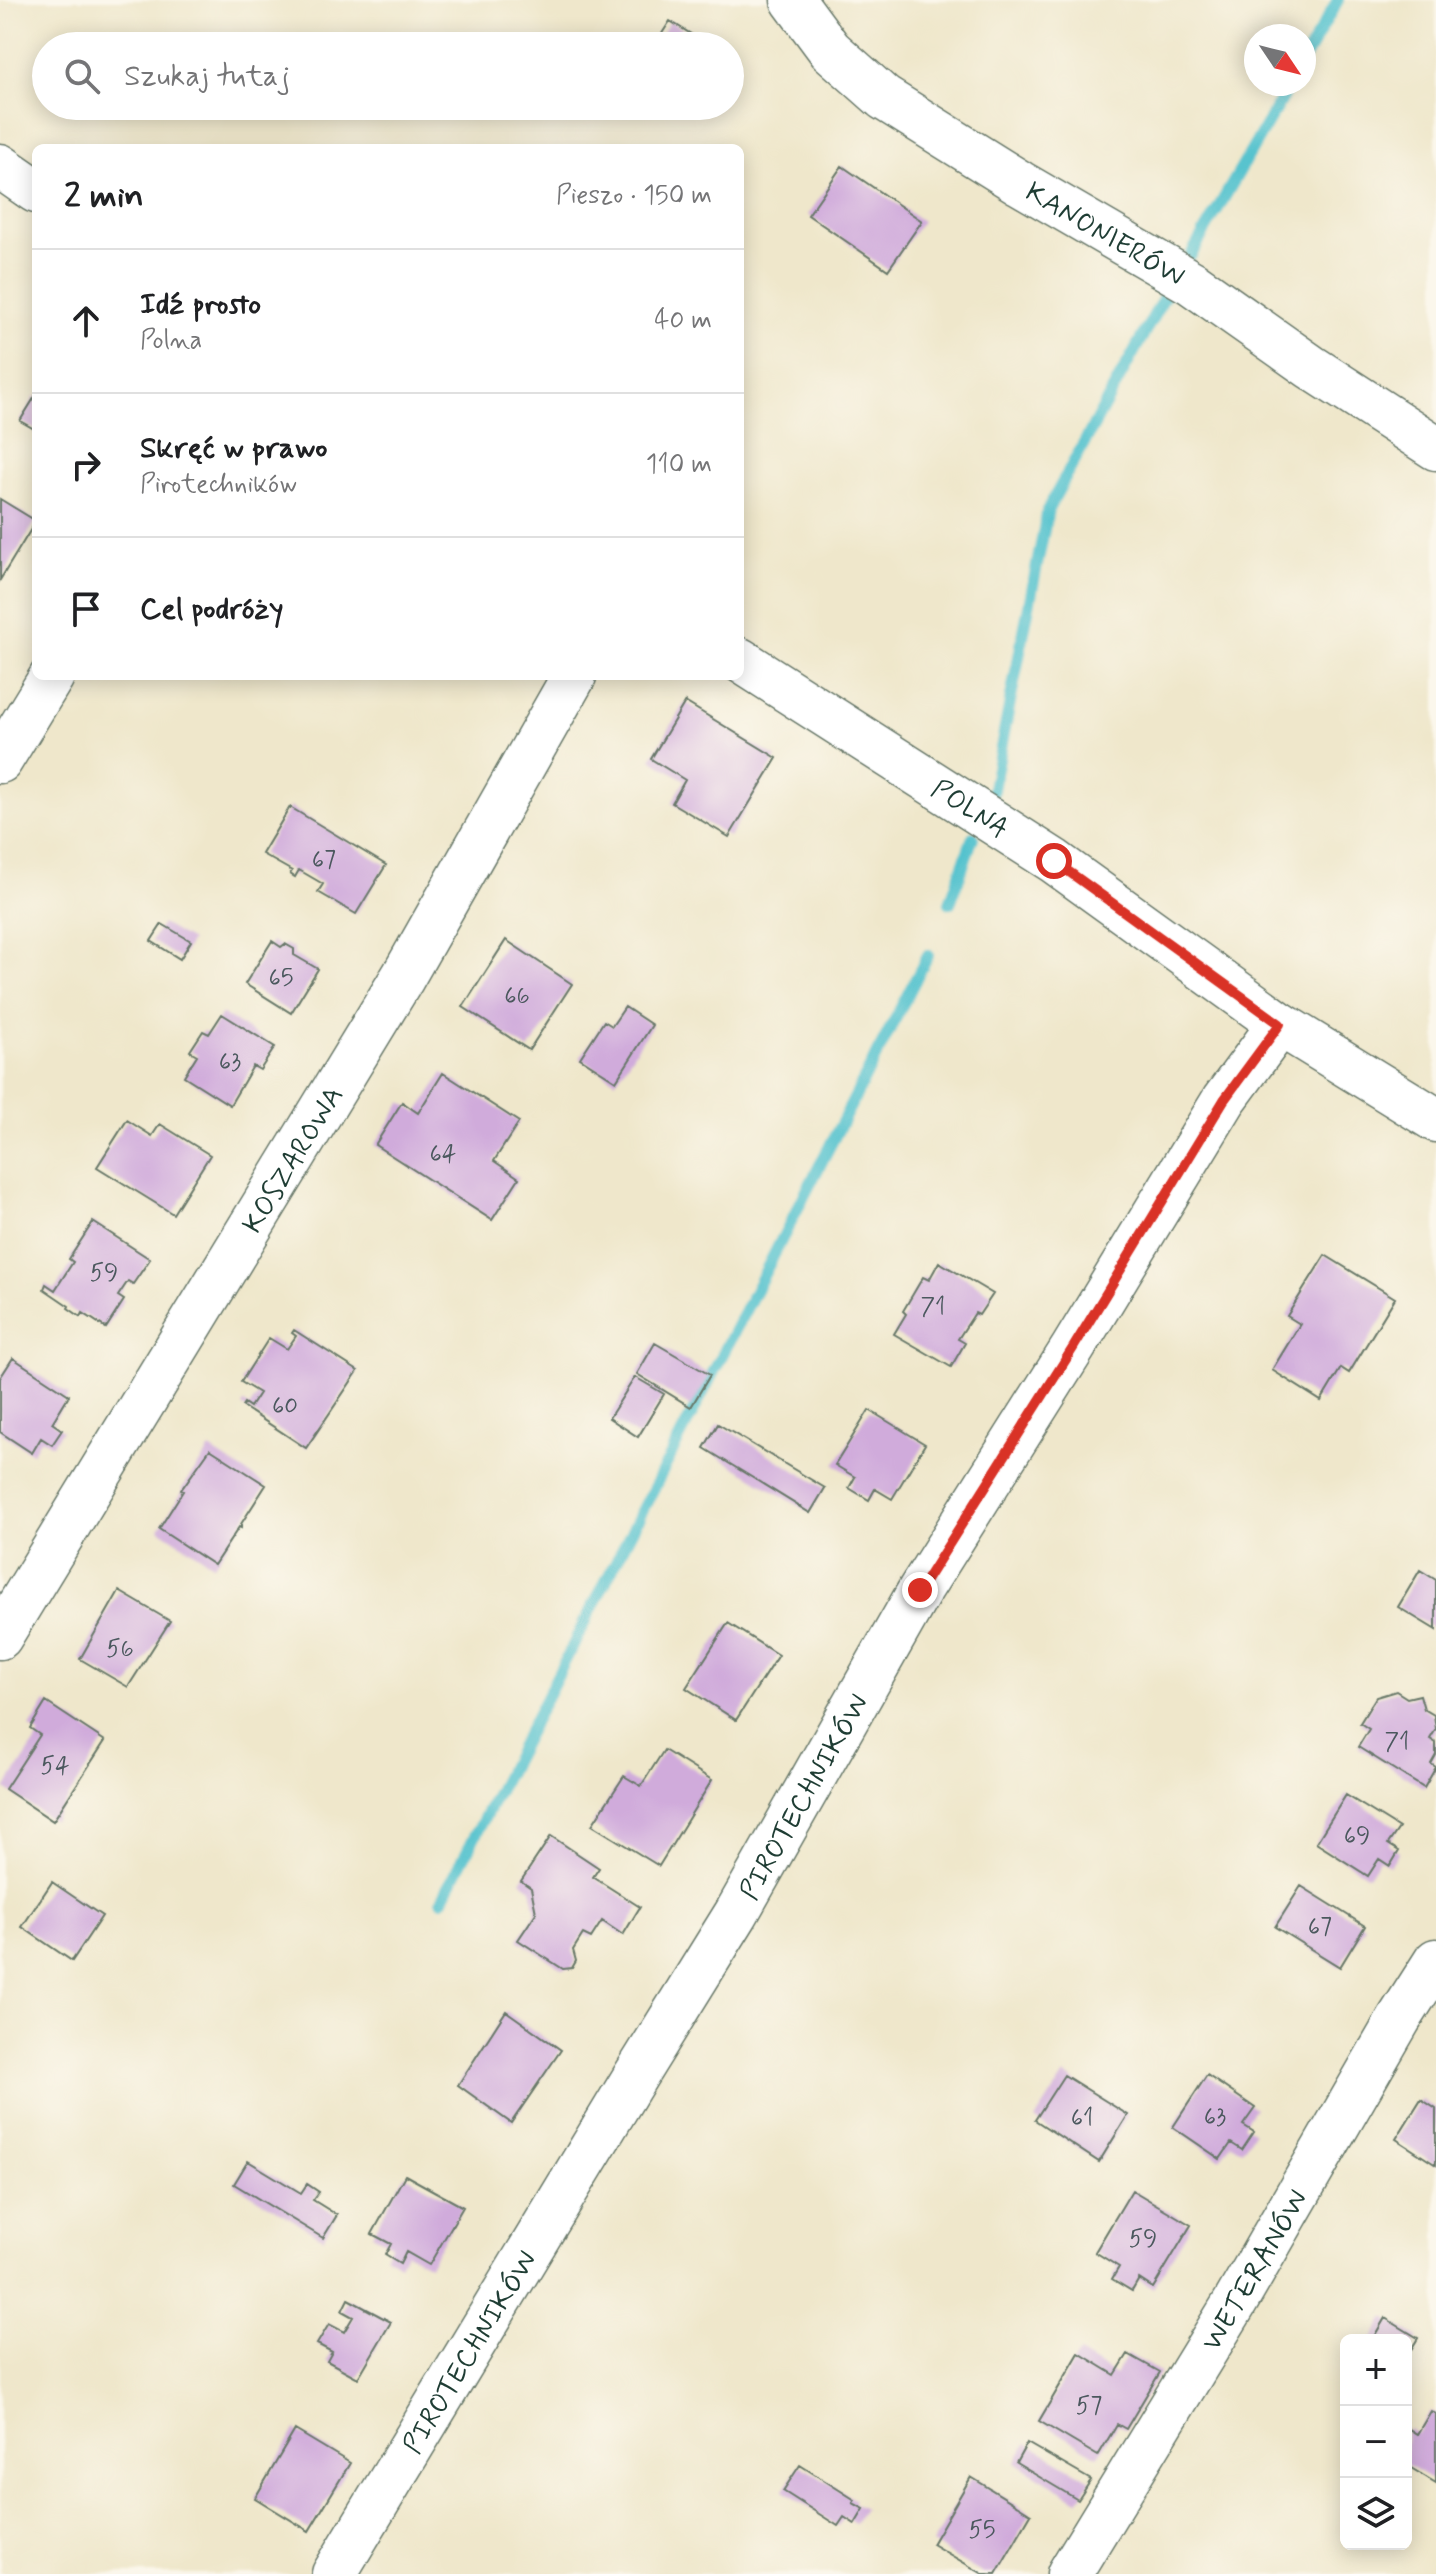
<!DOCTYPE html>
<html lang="pl">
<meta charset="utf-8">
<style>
body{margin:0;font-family:Mynerve,sans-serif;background:#f2f2f2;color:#202124}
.controls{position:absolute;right:24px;bottom:24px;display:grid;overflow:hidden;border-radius:12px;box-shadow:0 4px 20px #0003}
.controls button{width:72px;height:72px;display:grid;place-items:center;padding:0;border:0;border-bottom:2px solid #e0e0e0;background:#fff;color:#202124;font:40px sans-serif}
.compass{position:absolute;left:1244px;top:24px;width:72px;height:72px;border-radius:50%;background:#fff;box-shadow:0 4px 20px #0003;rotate:125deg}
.stop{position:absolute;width:24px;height:24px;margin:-18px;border:6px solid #d93025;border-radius:50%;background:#fff}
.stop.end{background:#d93025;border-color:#fff;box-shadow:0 2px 8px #0008}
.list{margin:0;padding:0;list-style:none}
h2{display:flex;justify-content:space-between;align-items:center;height:104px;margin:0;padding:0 32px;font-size:34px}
h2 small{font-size:26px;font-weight:400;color:#757577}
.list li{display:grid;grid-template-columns:52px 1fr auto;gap:24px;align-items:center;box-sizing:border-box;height:144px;padding:0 32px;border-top:2px solid #e0e0e0}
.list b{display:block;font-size:30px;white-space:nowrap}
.list p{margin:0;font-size:26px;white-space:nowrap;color:#757577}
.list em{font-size:26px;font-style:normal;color:#757577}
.icon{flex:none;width:44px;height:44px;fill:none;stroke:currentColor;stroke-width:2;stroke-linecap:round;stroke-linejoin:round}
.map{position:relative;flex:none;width:1436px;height:2574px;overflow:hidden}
.search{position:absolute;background:#fff;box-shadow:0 4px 20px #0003;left:32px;top:32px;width:712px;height:88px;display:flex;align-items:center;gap:20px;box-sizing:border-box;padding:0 28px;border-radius:44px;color:#757577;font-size:30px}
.panel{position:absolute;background:#fff;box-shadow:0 4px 20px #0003;left:32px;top:144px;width:712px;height:536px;border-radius:12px}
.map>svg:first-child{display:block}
</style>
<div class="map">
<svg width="1436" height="2574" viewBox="0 0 1436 2574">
<rect width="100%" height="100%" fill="#fbf7ec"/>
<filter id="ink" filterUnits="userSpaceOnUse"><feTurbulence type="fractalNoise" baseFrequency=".0125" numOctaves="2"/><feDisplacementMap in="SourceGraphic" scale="16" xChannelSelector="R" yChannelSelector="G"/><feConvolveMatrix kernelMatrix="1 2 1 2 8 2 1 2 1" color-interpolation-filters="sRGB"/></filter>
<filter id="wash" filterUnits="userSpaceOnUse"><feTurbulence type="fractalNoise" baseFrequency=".006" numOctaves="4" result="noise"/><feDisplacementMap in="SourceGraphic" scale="32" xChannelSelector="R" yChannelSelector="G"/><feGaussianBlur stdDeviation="1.8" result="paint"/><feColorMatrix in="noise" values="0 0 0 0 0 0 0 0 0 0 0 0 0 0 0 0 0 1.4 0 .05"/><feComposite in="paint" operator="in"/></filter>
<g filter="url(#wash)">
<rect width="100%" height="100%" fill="#efe7cb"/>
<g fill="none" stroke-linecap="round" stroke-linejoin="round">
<path stroke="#55c2ce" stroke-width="12" d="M1304 59 1338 0
M1191 255 1290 84
M992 794 1048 509 1164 297
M950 903 973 837
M442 1900 928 955"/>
</g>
<g id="blocks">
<path fill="#d0abdb" d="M670 21 707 44 705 46H654Z
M842 166 922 221 888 270 808 215Z
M36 395V430L20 421Z
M0 499 36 521 0 580Z
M685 702 777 758 729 837 672 803 685 780 651 759Z
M290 807 386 865 356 914 318 892 323 884 299 870 295 877 290 874 292 871 262 854Z
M162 924 191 941 180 959 151 941Z
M506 940 572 984 529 1050 463 1007Z
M272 941 281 947 285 944 294 949V955L318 969 291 1013 245 984Z
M625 1007 652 1025 616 1081 580 1058 604 1021 612 1026Z
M222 1014 275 1047 260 1070 253 1066 230 1105 184 1076 197 1055 190 1051 203 1031 209 1034Z
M443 1073 519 1122 494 1161 519 1178 492 1220 375 1145 402 1102 418 1113Z
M127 1120 152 1136 160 1124 210 1155 173 1214 97 1167Z
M93 1222 150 1259 133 1284 128 1281 118 1296 124 1300 106 1328 83 1313 81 1317 68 1308 69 1306 44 1289 46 1284 55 1290 73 1262 69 1259Z
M1325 1255 1395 1298 1349 1373 1341 1368 1321 1401 1272 1370 1300 1324 1287 1316Z
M939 1262 993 1294 979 1315 975 1313 958 1339 965 1343 951 1367 894 1334 906 1314 903 1311 923 1277 929 1280Z
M294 1330 358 1371 306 1448 242 1406 244 1403 250 1407 259 1393 241 1382 269 1338 287 1349 296 1336 292 1333Z
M655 1343 710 1375 691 1407 637 1374Z
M13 1358 69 1395 52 1423 62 1430 52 1445 41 1438 32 1453 0 1432V1378Z
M635 1377 664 1394 638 1437 609 1418Z
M869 1410 925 1444 892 1499 875 1489 869 1500 849 1488 855 1477 835 1465Z
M718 1424 825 1488 810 1513 704 1448Z
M210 1449 266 1485 241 1524V1528L239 1527 214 1565 159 1529 183 1491 181 1490Z
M1420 1570 1436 1580V1630L1398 1607Z
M119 1591 170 1621 128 1687 80 1659Z
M728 1623 778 1655 736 1720 686 1688Z
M1396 1691 1407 1698 1420 1695 1424 1709 1434 1715 1436 1729 1430 1739 1436 1743V1755L1431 1764 1436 1767 1424 1788 1358 1747 1369 1729 1360 1723 1376 1697Z
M46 1702 105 1741 53 1821 5 1789 40 1735 30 1728Z
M664 1750 712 1780 659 1866 592 1825 624 1776 641 1786Z
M1346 1795 1399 1828 1388 1844 1399 1851 1390 1866 1379 1859 1368 1876 1316 1843Z
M551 1836 599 1868 593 1877 640 1907 623 1935 602 1921 591 1938 583 1934 573 1950 576 1961 572 1968 563 1969 518 1940 536 1913 531 1888 521 1881Z
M52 1882 102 1916 72 1961 22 1927Z
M1301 1886 1365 1926 1340 1967 1275 1927Z
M506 2011 561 2050 511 2123 458 2085Z
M1064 2075 1128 2115 1099 2162 1035 2120Z
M1207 2075 1255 2108 1243 2125 1254 2132 1242 2150 1231 2143 1220 2159 1173 2127Z
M1421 2099 1436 2109V2165L1396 2139Z
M248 2161 301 2193 307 2184 319 2192 313 2200 337 2215 323 2238 234 2184Z
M405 2175 463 2207 429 2265 406 2252 400 2264 385 2255 391 2244 372 2234Z
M1132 2190 1191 2225 1153 2288 1139 2279 1132 2291 1112 2279 1119 2267 1095 2252Z
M348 2299 391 2322 358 2378 327 2361 332 2352 317 2344 329 2324 344 2332 353 2317 342 2311Z
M1385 2318 1418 2338 1406 2358V2340H1372Z
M1079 2353 1115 2375 1128 2354 1160 2372 1126 2429 1117 2424 1098 2456 1039 2421Z
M1431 2411 1436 2414V2483L1406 2465V2434L1409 2429 1417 2434Z
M295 2430 350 2463 309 2531 255 2498Z
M1027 2443 1091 2480 1078 2500 1016 2463Z
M800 2465 855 2500 853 2503 864 2509 855 2524 844 2517 838 2526 783 2491Z
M971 2477 1031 2514 996 2574H983L932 2544Z"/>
</g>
</g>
<g filter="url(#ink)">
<use href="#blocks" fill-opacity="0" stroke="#687869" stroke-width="2"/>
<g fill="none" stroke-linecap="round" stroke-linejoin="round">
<g stroke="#687869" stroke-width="47">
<g id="minor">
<path id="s1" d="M793 0 830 50 884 98 1020 183 1192 283 1311 367 1436 448"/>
<path d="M0 166 36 191"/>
<path id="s2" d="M740 660 1054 861 1280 1024 1436 1120"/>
<path d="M0 761 52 676"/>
<path id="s3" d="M0 1637 403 977 574 676"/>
<path id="s4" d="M334 2574 636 2075 736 1914 920 1590 1073 1348 1224 1100 1280 1024"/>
<path id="s5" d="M1069 2574 1236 2301 1399 2019 1436 1961"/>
</g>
</g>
<use href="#minor" stroke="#fff" stroke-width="44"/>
</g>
</g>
<g fill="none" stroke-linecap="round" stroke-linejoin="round" filter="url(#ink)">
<path stroke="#d93025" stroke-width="10" d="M920 1590 1073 1348 1224 1100 1280 1024 1054 861"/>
</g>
<g text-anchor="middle" stroke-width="8" stroke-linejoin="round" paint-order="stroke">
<g font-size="24" fill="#4b585e">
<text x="324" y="867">67</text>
<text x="281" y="985">65</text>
<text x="517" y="1003">66</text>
<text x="230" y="1069">63</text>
<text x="443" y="1161">64</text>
<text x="104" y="1280">59</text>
<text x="933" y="1314">71</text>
<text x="285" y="1413">60</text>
<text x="120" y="1656">56</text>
<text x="1397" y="1749">71</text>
<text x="55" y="1773">54</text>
<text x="1357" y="1843">69</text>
<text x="1320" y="1934">67</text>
<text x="1215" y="2124">63</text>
<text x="1082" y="2125">61</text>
<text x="1143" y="2246">59</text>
<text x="1089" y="2413">57</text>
<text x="982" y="2537">55</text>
</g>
<g font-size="28" fill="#1f3d34" stroke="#fbf7ec">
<text dy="10" stroke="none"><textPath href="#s1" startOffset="394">KANONIERÓW</textPath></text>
<text dy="10" stroke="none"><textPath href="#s2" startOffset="274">POLNA</textPath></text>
<text dy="10" stroke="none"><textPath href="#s3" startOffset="560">KOSZAROWA</textPath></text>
<text dy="10" stroke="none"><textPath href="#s4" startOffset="908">PIROTECHNIKÓW</textPath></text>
<text dy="10" stroke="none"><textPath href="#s5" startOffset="356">WETERANÓW</textPath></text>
<text dy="10" stroke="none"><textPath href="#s4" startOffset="260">PIROTECHNIKÓW</textPath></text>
</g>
</g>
</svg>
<div class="controls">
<button>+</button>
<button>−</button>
<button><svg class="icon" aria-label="layers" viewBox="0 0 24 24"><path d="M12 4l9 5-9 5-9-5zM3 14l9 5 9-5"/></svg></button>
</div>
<svg class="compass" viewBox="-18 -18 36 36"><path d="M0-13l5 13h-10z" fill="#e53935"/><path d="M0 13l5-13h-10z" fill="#757577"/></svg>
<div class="stop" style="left:1054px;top:861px"></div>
<div class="stop end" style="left:920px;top:1590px"></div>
<div class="search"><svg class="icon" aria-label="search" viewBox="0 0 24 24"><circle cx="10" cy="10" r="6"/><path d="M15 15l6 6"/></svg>Szukaj tutaj</div>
<section class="panel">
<h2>2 min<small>Pieszo · 150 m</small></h2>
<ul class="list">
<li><svg class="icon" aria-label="ahead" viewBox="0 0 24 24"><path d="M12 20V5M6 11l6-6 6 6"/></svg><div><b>Idź prosto</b><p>Polna</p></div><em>40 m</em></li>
<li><svg class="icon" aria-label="right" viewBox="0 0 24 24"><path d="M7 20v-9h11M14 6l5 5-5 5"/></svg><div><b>Skręć w prawo</b><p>Pirotechników</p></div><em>110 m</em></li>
<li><svg class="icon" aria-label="arrive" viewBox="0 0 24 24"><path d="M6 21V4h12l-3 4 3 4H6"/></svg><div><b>Cel podróży</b></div></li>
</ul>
</section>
</div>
